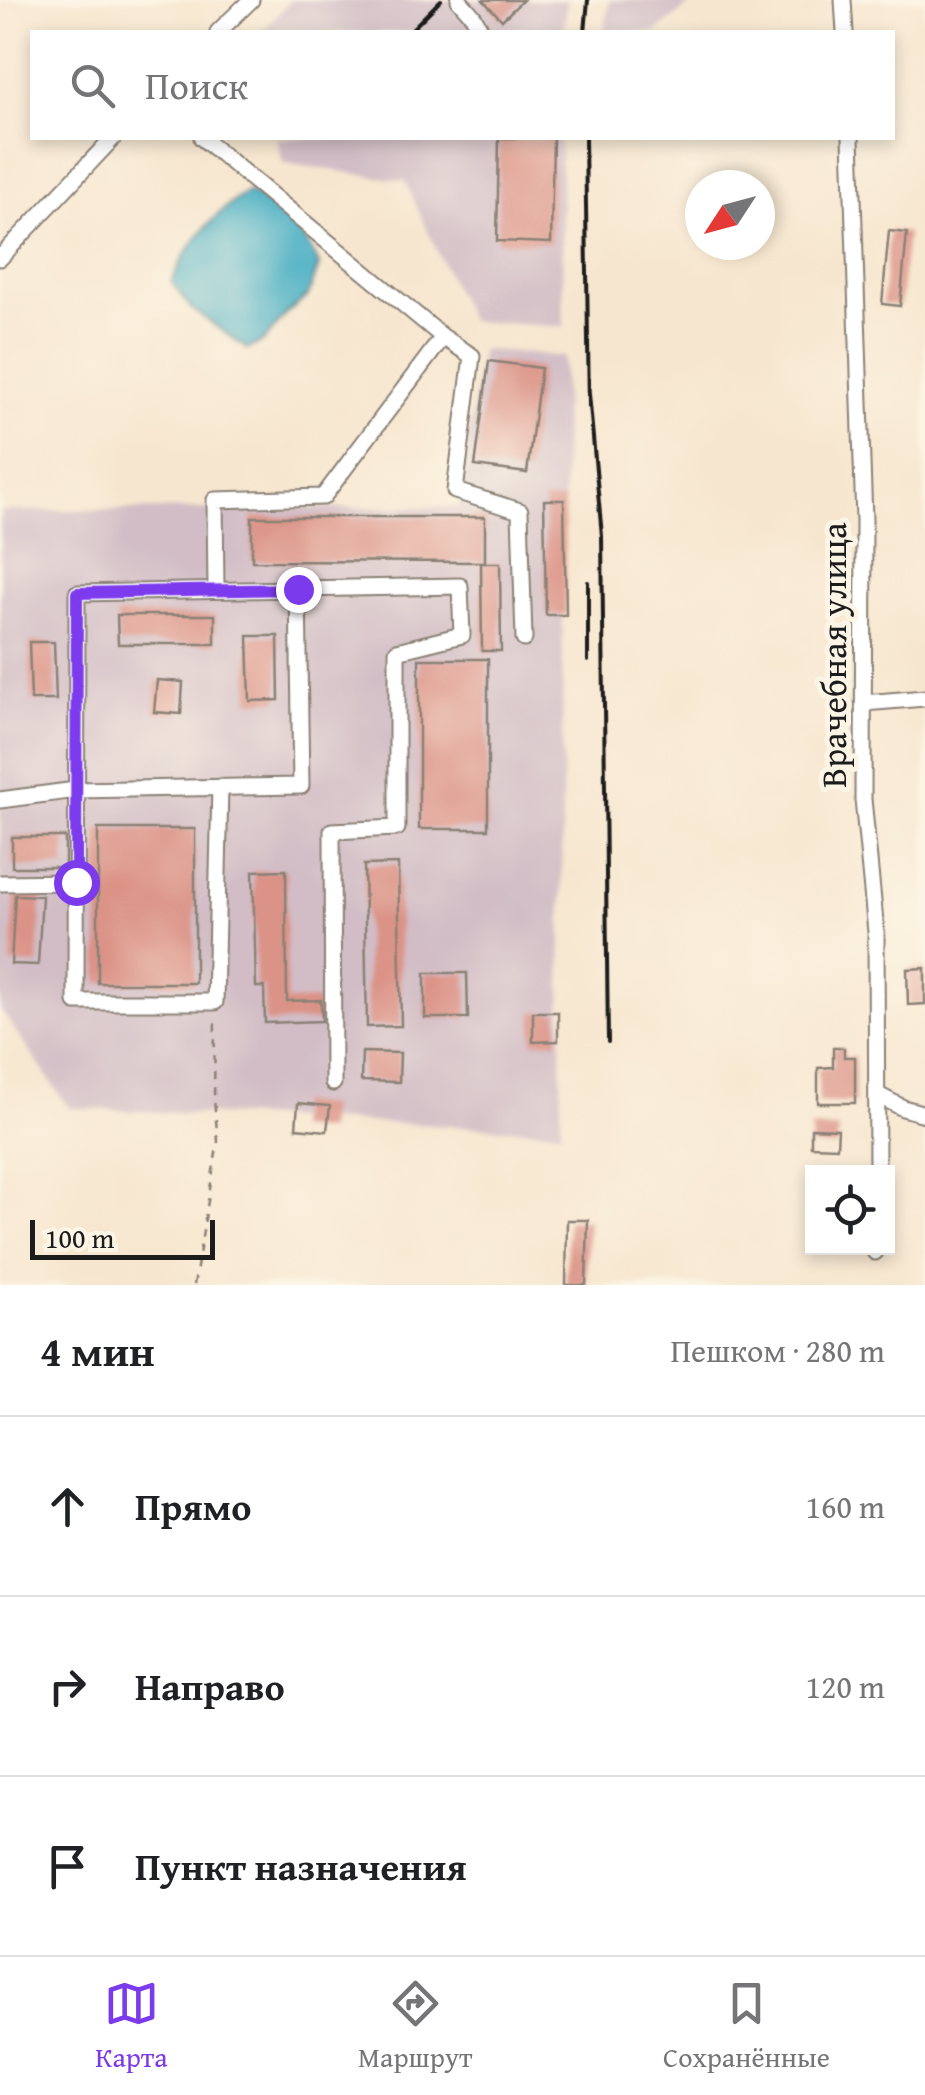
<!DOCTYPE html>
<html lang="ru">
<meta charset="utf-8">
<style>
body{margin:0;font-family:"Gentium Book Plus",serif;background:#f6f6f6;color:#202124}
.controls{position:absolute;right:30px;bottom:30px;display:grid;overflow:hidden;border-radius:0px;box-shadow:0 5px 15px #0003}
.controls button{width:90px;height:90px;display:grid;place-items:center;padding:0;border:0;border-bottom:2px solid #e0e0e0;background:#fff;color:#202124;font:50px sans-serif}
.compass{position:absolute;left:685px;top:170px;width:90px;height:90px;border-radius:50%;background:#fff;box-shadow:0 5px 15px #0003;rotate:234deg}
.scale{position:absolute;left:30px;bottom:25px;width:185px;box-sizing:border-box;padding-left:10px;border:5px solid #1c1c1c;border-top:0;font-size:28px;line-height:35px;white-space:nowrap;color:#1c1c1c;-webkit-text-stroke:8px #fcf5e5;paint-order:stroke}
.stop{position:absolute;width:30px;height:30px;margin:-22px;border:8px solid #7c3aed;border-radius:50%;background:#fff}
.stop.end{background:#7c3aed;border-color:#fff;box-shadow:0 2px 10px #0008}
.list{margin:0;padding:0;list-style:none}
h2{display:flex;justify-content:space-between;align-items:center;height:130px;margin:0;padding:0 40px;font-size:42px}
h2 small{font-size:32px;font-weight:400;color:#757577}
.list li{display:grid;grid-template-columns:65px 1fr auto;gap:30px;align-items:center;box-sizing:border-box;height:180px;padding:0 40px;border-top:2px solid #e0e0e0}
.list b{display:block;font-size:38px;white-space:nowrap}
.list em{font-size:32px;font-style:normal;color:#757577}
.icon{flex:none;width:55px;height:55px;fill:none;stroke:currentColor;stroke-width:2;stroke-linecap:round;stroke-linejoin:round}
.map{position:relative;flex:none;width:925px;height:1285px;overflow:hidden}
.search{position:absolute;background:#fff;box-shadow:0 5px 15px #0003;left:30px;right:30px;top:30px;height:110px;display:flex;align-items:center;gap:25px;box-sizing:border-box;padding:0 35px;border-radius:0px;color:#757577;font-size:38px}
.sheet{height:670px;background:#fff}
nav{display:flex;justify-content:space-around;align-items:center;box-sizing:border-box;height:140px;border-top:2px solid #e0e0e0;background:#fff;font-size:28px;color:#757577}
nav a{display:grid;justify-items:center;gap:5px}
nav .on{color:#7c3aed}
.map>svg:first-child{display:block}
</style>
<div class="map">
<svg width="925" height="1285" viewBox="0 0 925 1285">
<rect width="100%" height="100%" fill="#fcf5e5"/>
<filter id="ink" filterUnits="userSpaceOnUse"><feTurbulence type="fractalNoise" baseFrequency=".01" numOctaves="2"/><feDisplacementMap in="SourceGraphic" scale="20" xChannelSelector="R" yChannelSelector="G"/><feConvolveMatrix kernelMatrix="1 2 1 2 8 2 1 2 1" color-interpolation-filters="sRGB"/></filter>
<filter id="wash" filterUnits="userSpaceOnUse"><feTurbulence type="fractalNoise" baseFrequency=".0048" numOctaves="4" result="noise"/><feDisplacementMap in="SourceGraphic" scale="40" xChannelSelector="R" yChannelSelector="G"/><feGaussianBlur stdDeviation="2.25" result="paint"/><feColorMatrix in="noise" values="0 0 0 0 0 0 0 0 0 0 0 0 0 0 0 0 0 1.4 0 .05"/><feComposite in="paint" operator="in"/></filter>
<g filter="url(#wash)">
<rect width="100%" height="100%" fill="#f7e6cf"/>
<path fill="#d2bdc6" d="M291 0H567L563 32H261Z
M610 0H695L656 32H604Z
M277 138H560L564 327 469 321 405 181 283 163Z
M481 349 564 357 561 1131 69 1108 0 1009V511L458 507Z"/>
<path fill="#44adc3" stroke="#306470" stroke-width="2.5" d="M248 192C280 205 306 234 319 265L308 296 287 313 264 341 247 349 191 308 172 283C183 248 217 210 248 192Z"/>
<g id="blocks">
<path fill="#db9387" d="M483 0H523L502 20Z
M499 138H553L551 243 497 241Z
M889 231 907 233 900 306 882 304Z
M489 361 541 368 527 473 475 466Z
M544 500H564L566 615H546Z
M252 517H485V562L252 561Z
M481 563H500L501 651H482Z
M117 615H215V644H118Z
M248 636H278L279 700 250 701Z
M29 642H54L56 700H31Z
M419 659H488V829H419Z
M157 680 183 682 181 714 154 712Z
M98 829H195V983H98Z
M12 837H65V867H12Z
M398 864 401 1026 367 1027 364 865Z
M286 870 287 1001 321 1000 322 1021 265 1023 264 987H256L253 871Z
M15 895 42 896 38 965 11 964Z
M925 968V1004L908 1005 907 969Z
M425 973H467L468 1018H425Z
M533 1012H558V1041L533 1042Z
M833 1048H844V1057H855V1103H818V1068L833 1067Z
M362 1052 400 1053 399 1082 361 1081Z
M298 1103 330 1106 327 1131 296 1128Z
M811 1128 838 1129 837 1147 811 1146Z
M567 1220H588L586 1285H566Z"/>
</g>
</g>
<g filter="url(#ink)">
<use href="#blocks" fill-opacity="0" stroke="#8a8176" stroke-width="2.5"/>
<g fill="none" stroke-linecap="round" stroke-linejoin="round">
<g stroke="#8a8176" stroke-width="19">
<path id="minor" d="M459 0 473 16 482 32
M843 0 845 32
M218 32 251 0
M202 138 443 337 323 497 215 500 216 590
M851 138 864 520 863 799 876 932 877 1172
M0 258 113 138
M443 337 472 356 455 491 520 511 524 639
M864 703 925 698
M220 787 215 1002H76L77 593 460 586 462 635 397 651V828L332 831 333 1083
M0 800 76 790 301 786 298 589
M0 883 76 882
M878 1095 903 1108 925 1114
M875 1252V1248"/>
</g>
<path stroke="#8a8176" stroke-width="2.5" stroke-dasharray="8 8" stroke-linecap="butt" d="M194 1285 218 1141 214 1100 215 1018"/>
<use href="#minor" stroke="#fff" stroke-width="15"/>
<path stroke="#1c1c1c" stroke-width="4" d="M409 32 441 0
M585 32 588 0
M585 138 589 407
M589 394 602 536 608 1042
M588 661V582"/>
</g>
</g>
<g fill="none" stroke-linecap="round" stroke-linejoin="round" filter="url(#ink)">
<path stroke="#7c3aed" stroke-width="12" d="M76 882 77 593 298 589"/>
</g>
<g text-anchor="middle" stroke-width="10" stroke-linejoin="round" paint-order="stroke">
<g font-size="35" fill="#1c1c1c" stroke="#fcf5e5">
<text transform="translate(834 655) rotate(-90)" y="12">Врачебная улица</text>
</g>
</g>
</svg>
<div class="controls">
<button><svg class="icon" aria-label="locate" viewBox="0 0 24 24"><circle cx="12" cy="12" r="6"/><path d="M12 2v4M12 18v4M2 12h4M18 12h4"/></svg></button>
</div>
<svg class="compass" viewBox="-18 -18 36 36"><path d="M0-13l5 13h-10z" fill="#e53935"/><path d="M0 13l5-13h-10z" fill="#757577"/></svg>
<div class="scale">100 m</div>
<div class="stop" style="left:76px;top:882px"></div>
<div class="stop end" style="left:298px;top:589px"></div>
<div class="search"><svg class="icon" aria-label="search" viewBox="0 0 24 24"><circle cx="10" cy="10" r="6"/><path d="M15 15l6 6"/></svg>Поиск</div>
</div>
<section class="sheet">
<h2>4 мин<small>Пешком · 280 m</small></h2>
<ul class="list">
<li><svg class="icon" aria-label="ahead" viewBox="0 0 24 24"><path d="M12 20V5M6 11l6-6 6 6"/></svg><div><b>Прямо</b></div><em>160 m</em></li>
<li><svg class="icon" aria-label="right" viewBox="0 0 24 24"><path d="M7 20v-9h11M14 6l5 5-5 5"/></svg><div><b>Направо</b></div><em>120 m</em></li>
<li><svg class="icon" aria-label="arrive" viewBox="0 0 24 24"><path d="M6 21V4h12l-3 4 3 4H6"/></svg><div><b>Пункт назначения</b></div></li>
</ul>
</section>
<nav>
<a class="on"><svg class="icon" aria-label="map" viewBox="0 0 24 24"><path d="M3 6l6-2 6 2 6-2v14l-6 2-6-2-6 2zM9 4v14M15 6v14"/></svg>Карта</a>
<a><svg class="icon" aria-label="directions" viewBox="0 0 24 24"><path d="M12 3l9 9-9 9-9-9zM9 14v-3h6M13 9l2 2-2 2"/></svg>Маршрут</a>
<a><svg class="icon" aria-label="saved" viewBox="0 0 24 24"><path d="M7 4h10v16l-5-4-5 4z"/></svg>Сохранённые</a>
</nav>
